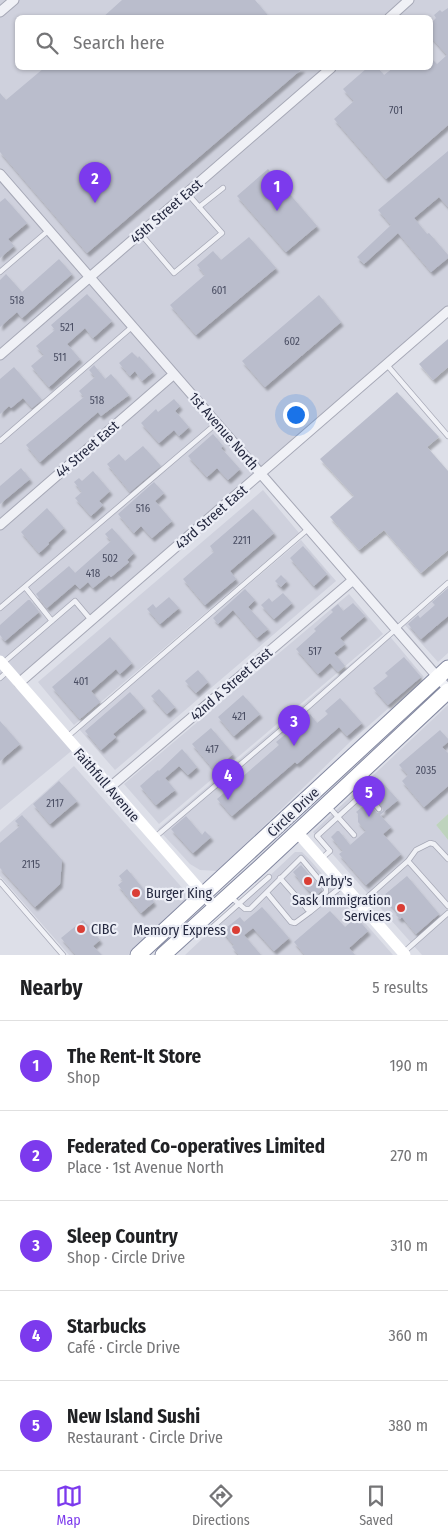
<!DOCTYPE html>
<meta charset="utf-8">
<style>
body{margin:0;font-family:"Fira Sans Condensed",sans-serif;background:#f2f2f2;color:#202124}
.you{position:absolute;left:295px;top:414px;width:18px;height:18px;margin:-12px;border:4px solid #fff;border-radius:50%;background:#1a73e8;box-shadow:0 0 0 8px #1a73e833}
.badge{display:grid;place-items:center;width:32px;height:32px;border-radius:50%;background:#7c3aed;color:#fff;font-size:16px;font-weight:700}
.pin{position:absolute;translate:-50% -41px;filter:drop-shadow(0 1px 2px #0008)}
.pin::after{content:'';position:absolute;top:26px;width:18px;height:15px;background:inherit;clip-path:polygon(0 0,100% 0,50% 100%)}
.list{margin:0;padding:0;list-style:none}
h2{display:flex;justify-content:space-between;align-items:center;height:65px;margin:0;padding:0 20px;font-size:21px}
h2 small{font-size:16px;font-weight:400;color:#757577}
.list li{display:grid;grid-template-columns:32px 1fr auto;gap:15px;align-items:center;box-sizing:border-box;height:90px;padding:0 20px;border-top:1px solid #e0e0e0}
.list b{display:block;font-size:19px;white-space:nowrap}
.list p{margin:0;font-size:16px;white-space:nowrap;color:#757577}
.list em{font-size:16px;font-style:normal;color:#757577}
.icon{flex:none;width:28px;height:28px;fill:none;stroke:currentColor;stroke-width:2;stroke-linecap:round;stroke-linejoin:round}
.map{position:relative;flex:none;width:448px;height:955px;overflow:hidden}
.search{position:absolute;background:#fff;box-shadow:0 1px 4px #0004;left:15px;right:15px;top:15px;height:55px;display:flex;align-items:center;gap:12px;box-sizing:border-box;padding:0 18px;border-radius:8px;color:#757577;font-size:19px}
.sheet{height:515px;background:#fff}
nav{display:flex;justify-content:space-around;align-items:center;box-sizing:border-box;height:70px;border-top:1px solid #e0e0e0;background:#fff;font-size:14px;color:#757577}
nav a{display:grid;justify-items:center;gap:2px}
nav .on{color:#7c3aed}
.map>svg:first-child{display:block}
</style>
<div class="map">
<svg width="448" height="955" viewBox="0 0 448 955">
<defs>
<filter id="shadow"><feDropShadow dx="2.5" dy="4" stdDeviation="1" flood-color="#0004"/></filter>
</defs>
<rect width="100%" height="100%" fill="#dddfe8"/>
<path fill="#cfd1dd" fill-rule="evenodd" d="M0 0H448V311L19 683 75 748 0 810ZM18 18H430V68H18Z
M263 490 299 533 74 725 38 682Z
M301 540 336 581 115 770 79 729Z
M448 588V653L438 662 405 625Z
M349 594 383 634 159 824 124 784Z
M387 633 424 677 350 742 218 871 200 870 190 864 158 829Z
M448 705V814L436 825 448 840V955H422L313 832Z
M74 766 185 891V903L128 955H69L0 876V832Z
M295 852H302L309 859 393 955H185Z"/>
<path fill="#bed3bd" d="M448 814V840L436 825Z"/>
<path fill="#babdcc" filter="url(#shadow)" d="M122 0H255L270 18H102Z
M448 8V125L386 179 334 119 354 101 343 89 367 68H378L384 75 393 68H430V57L437 64 447 55 430 36V24L436 18 434 15 440 10 442 12Z
M44 68H303L87 253 0 152V93L6 100Z
M448 151V207L439 197 414 218 427 234 429 233 448 255V258L431 272 398 233 364 264 357 257 391 225 378 210Z
M268 169 317 226 286 252 237 196Z
M5 198 27 223 8 239 14 246 0 258V202Z
M249 237 276 268 196 335 170 305 205 275 197 265 213 251 221 260Z
M59 259 72 274 22 318 17 312 0 327V280L6 274 22 292Z
M87 294 112 321 93 338 85 328 67 344 80 359 49 387 31 366 44 355 36 346 55 330 51 325Z
M319 295 341 322 265 387 242 361Z
M448 339V367L433 380 419 364Z
M132 352 138 358 139 356 153 372 142 381 135 371 130 376 119 363Z
M94 365 105 379 111 374 129 395 101 416 98 412 40 462 26 445 84 397 79 391 95 377 89 370Z
M14 367 42 400 32 408 23 398 11 408 9 406 0 414V379Z
M397 392 439 437 427 447 448 471V550L421 573 384 530 359 550 330 517 354 496 320 459Z
M174 399 180 406 175 411 189 427 179 436 174 430 159 443 141 423 156 409 158 412Z
M213 434 223 446 221 448 240 469 228 480 217 468 207 477 188 456Z
M143 446 161 466 130 492 107 464 119 454 125 461Z
M21 468 30 479 0 504V486Z
M93 471 110 491 99 501 103 505 91 516 75 498 82 492 74 482 79 478 82 481Z
M154 482 164 493 155 501 172 521 152 538 141 526 134 533 118 514Z
M47 508 64 528 48 543 49 544 39 553 21 532Z
M253 509 274 533 230 571 236 579 205 605 183 579 214 552 210 546Z
M112 528 134 553 127 560 129 562 111 577 109 575 93 588 88 582 80 589 75 584 47 608 36 594 69 566 75 573 111 541 105 534Z
M303 546 327 574 314 586 290 558Z
M281 575 287 581 281 587 275 581Z
M448 588V616L421 639 408 624 418 615 420 618 435 605 432 602Z
M245 589 255 600 248 607 268 629 257 638 233 610 218 624 213 618Z
M283 593 292 603 274 619 261 605 269 598 272 602Z
M169 597 179 608 160 624 147 609 153 604 156 608Z
M28 600H30L39 612 5 641 0 635V625Z
M353 603 365 616 340 638 345 644 334 653 345 666 338 672 330 663 318 674 296 649 316 631 314 629 333 612 331 610 338 604 343 611Z
M110 637 132 663 120 674 116 669 91 691 100 702 80 719 52 687Z
M404 657 421 677 388 705 373 688 388 676 385 673Z
M198 670 208 682 196 693 185 681Z
M159 689 175 707 167 714 151 696Z
M130 692 144 708 113 734 116 737 101 750 85 731Z
M243 695 260 714 234 736 218 717Z
M340 698 362 723 347 736 339 727 297 764 295 762 232 816 217 799 279 745 276 742 310 714 317 723 328 714 325 711Z
M0 721 20 744 0 761Z
M211 728 233 754 214 770 192 744Z
M440 730 448 739V742L442 747 448 753V786L424 807 402 781 408 775 399 765Z
M182 749 197 767 188 775 179 766 165 778 175 790 156 805 140 786 158 770 159 771Z
M373 778 379 783 381 781 398 800 380 815 391 827 383 834 401 854 366 885 339 854 343 851 331 837 337 831H339L350 845 366 831 358 822V814L356 812 368 802 377 813 383 811 382 806 365 785Z
M59 781 77 801 50 824 33 804Z
M22 815 62 860 60 884 35 907 0 868V843L20 826 15 821Z
M186 816 202 835 205 831 211 837 193 853 171 829Z
M301 865 321 889V891L316 896 307 889 293 872Z
M127 869 154 902 141 913 118 885 123 881 119 876Z
M407 876 439 914 416 934 402 917 400 919 396 915 398 913 383 896Z
M262 907 289 938 274 951 253 928 244 935 261 955H239L232 947 234 945 222 931 240 917 244 922Z
M330 911 345 927 356 917 368 931 349 948 355 955H305L294 942Z
M83 920 100 940 93 946 102 955H76L61 938Z"/>
<g fill="none" stroke-linecap="round" stroke-linejoin="round">
<g stroke="#a6a8b6" stroke-width="6">
<path id="lane" d="M199 207 223 188
M140 233 174 273 222 233 187 193
M0 272 49 230
M387 365 448 436
M0 441 133 326
M25 587 52 621
M0 608 217 423
M3 663 75 601 91 620
M0 678 8 671
M67 737 308 529
M329 807 354 835
M154 838 309 706 448 583
M321 859 330 851 317 836 365 792 379 809
M408 861 416 850 430 843 434 844 448 859
M280 878 310 912 342 886
M0 882 63 955
M267 893 291 922 295 923 310 912
M232 898 245 909H250L301 858 326 888V892L307 909
M361 903 408 861 448 906
M206 933 269 877
M404 952 448 913"/>
</g>
<g stroke="#a6a8b6" stroke-width="11">
<path id="street" d="M0 12 14 0
M389 18 409 0
M0 174 448 689
M0 355 331 68
M0 525 174 374
M19 683 448 311
M109 788 353 580"/>
</g>
<g stroke="#8388a0" stroke-width="17">
<path id="highway" d="M138 955 448 668
M163 955 260 867 448 691"/>
</g>
<use href="#lane" stroke="#f0f1f6" stroke-width="4.5"/>
<use href="#street" stroke="#f0f1f6" stroke-width="9"/>
<path stroke="#fff" stroke-width="11" d="M0 661 215 907
M297 832 405 955"/>
<use href="#highway" stroke="#fff" stroke-width="15"/>
</g>
<g fill="#da3e35" stroke="#eceef6" stroke-width="2">
<circle cx="308" cy="881" r="5"/>
<circle cx="136" cy="893" r="5"/>
<circle cx="401" cy="908" r="5"/>
<circle cx="81" cy="929" r="5"/>
<circle cx="236" cy="930" r="5"/>
</g>
<g text-anchor="middle" stroke-width="4.5" stroke-linejoin="round" paint-order="stroke">
<g font-size="11" fill="#4a4e63">
<text x="396" y="114">701</text>
<text x="219" y="294">601</text>
<text x="17" y="304">518</text>
<text x="67" y="331">521</text>
<text x="292" y="345">602</text>
<text x="60" y="361">511</text>
<text x="97" y="404">518</text>
<text x="143" y="512">516</text>
<text x="242" y="544">2211</text>
<text x="110" y="562">502</text>
<text x="93" y="577">418</text>
<text x="315" y="655">517</text>
<text x="81" y="685">401</text>
<text x="239" y="720">421</text>
<text x="212" y="753">417</text>
<text x="426" y="774">2035</text>
<text x="55" y="807">2117</text>
<text x="31" y="868">2115</text>
</g>
<g font-size="14" fill="#252940" stroke="#eceef6">
<text transform="translate(166 211) rotate(-41)" y="5">45th Street East</text>
<text transform="translate(224 431) rotate(49)" y="5">1st Avenue North</text>
<text transform="translate(87 449) rotate(-41)" y="5">44 Street East</text>
<text transform="translate(211 517) rotate(-41)" y="5">43rd Street East</text>
<text transform="translate(231 684) rotate(-41)" y="5">42nd A Street East</text>
<text transform="translate(107 785) rotate(49)" y="5">Faithfull Avenue</text>
<text transform="translate(293 812) rotate(-43)" y="5">Circle Drive</text>
</g>
<g font-size="14" fill="#252940" stroke="#eceef6" text-anchor="start">
<text x="318" y="886">Arby's</text>
<text x="146" y="898">Burger King</text>
<text x="391" y="905" text-anchor="end">Sask Immigration<tspan x="391" dy="16">Services</tspan></text>
<text x="91" y="934">CIBC</text>
<text x="226" y="935" text-anchor="end">Memory Express</text>
</g>
</g>
</svg>
<div class="you"></div>
<div class="pin badge" style="left:277px;top:211px">1</div>
<div class="pin badge" style="left:95px;top:203px">2</div>
<div class="pin badge" style="left:294px;top:746px">3</div>
<div class="pin badge" style="left:228px;top:800px">4</div>
<div class="pin badge" style="left:369px;top:817px">5</div>
<div class="search"><svg class="icon" aria-label="search" viewBox="0 0 24 24"><circle cx="10" cy="10" r="6"/><path d="M15 15l6 6"/></svg>Search here</div>
</div>
<section class="sheet">
<h2>Nearby<small>5 results</small></h2>
<ul class="list">
<li><span class="badge">1</span><div><b>The Rent-It Store</b><p>Shop</p></div><em>190 m</em></li>
<li><span class="badge">2</span><div><b>Federated Co-operatives Limited</b><p>Place · 1st Avenue North</p></div><em>270 m</em></li>
<li><span class="badge">3</span><div><b>Sleep Country</b><p>Shop · Circle Drive</p></div><em>310 m</em></li>
<li><span class="badge">4</span><div><b>Starbucks</b><p>Café · Circle Drive</p></div><em>360 m</em></li>
<li><span class="badge">5</span><div><b>New Island Sushi</b><p>Restaurant · Circle Drive</p></div><em>380 m</em></li>
</ul>
</section>
<nav>
<a class="on"><svg class="icon" aria-label="map" viewBox="0 0 24 24"><path d="M3 6l6-2 6 2 6-2v14l-6 2-6-2-6 2zM9 4v14M15 6v14"/></svg>Map</a>
<a><svg class="icon" aria-label="directions" viewBox="0 0 24 24"><path d="M12 3l9 9-9 9-9-9zM9 14v-3h6M13 9l2 2-2 2"/></svg>Directions</a>
<a><svg class="icon" aria-label="saved" viewBox="0 0 24 24"><path d="M7 4h10v16l-5-4-5 4z"/></svg>Saved</a>
</nav>
